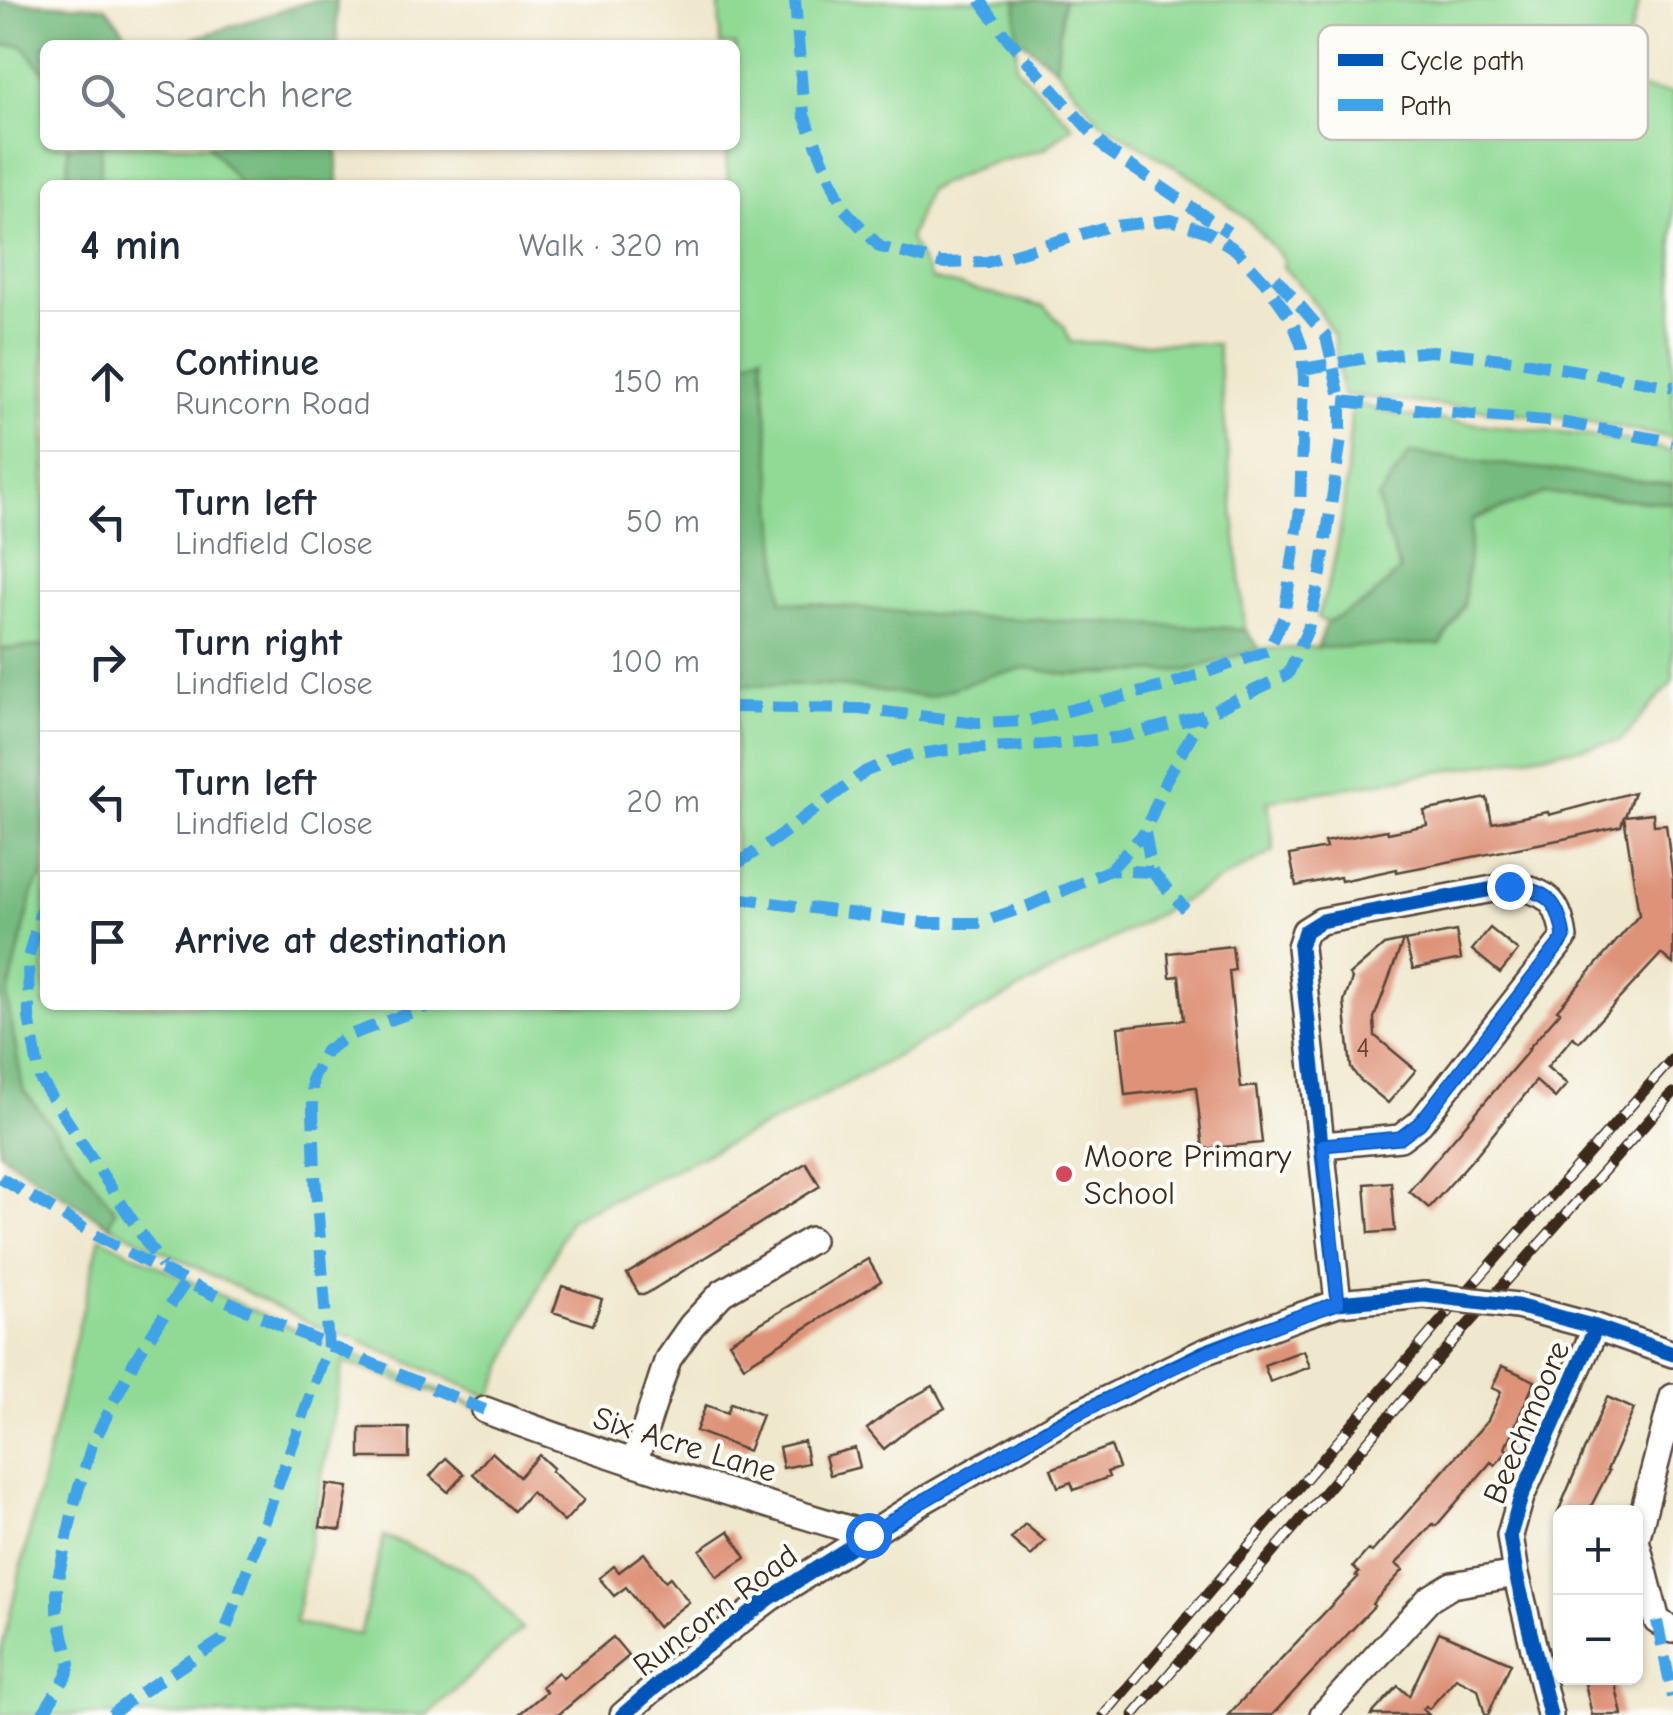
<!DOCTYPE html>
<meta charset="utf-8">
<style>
body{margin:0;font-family:"Comic Neue",sans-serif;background:#f6f6f7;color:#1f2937}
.controls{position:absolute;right:30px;bottom:30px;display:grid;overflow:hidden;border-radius:15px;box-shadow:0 2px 8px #0004}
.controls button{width:90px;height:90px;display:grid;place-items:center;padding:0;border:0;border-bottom:2px solid #e0e1e3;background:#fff;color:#1f2937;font:50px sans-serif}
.stop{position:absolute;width:30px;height:30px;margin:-22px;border:8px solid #1a73e8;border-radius:50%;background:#fff}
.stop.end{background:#1a73e8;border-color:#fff;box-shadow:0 2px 10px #0008}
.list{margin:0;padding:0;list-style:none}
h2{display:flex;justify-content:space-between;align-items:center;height:130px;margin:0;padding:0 40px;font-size:42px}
h2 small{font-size:32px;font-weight:400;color:#747a83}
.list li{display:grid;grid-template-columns:65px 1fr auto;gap:30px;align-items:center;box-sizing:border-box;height:140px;padding:0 40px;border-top:2px solid #e0e1e3}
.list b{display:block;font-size:38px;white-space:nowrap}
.list p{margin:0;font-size:32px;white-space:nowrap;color:#747a83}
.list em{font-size:32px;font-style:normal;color:#747a83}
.icon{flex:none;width:55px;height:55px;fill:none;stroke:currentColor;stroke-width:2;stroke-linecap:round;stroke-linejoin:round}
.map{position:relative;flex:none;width:1673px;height:1715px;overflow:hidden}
.search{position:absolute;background:#fff;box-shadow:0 2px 8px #0004;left:40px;top:40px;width:700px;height:110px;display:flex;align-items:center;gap:25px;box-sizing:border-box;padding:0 35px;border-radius:15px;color:#747a83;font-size:38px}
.panel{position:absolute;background:#fff;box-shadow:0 2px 8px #0004;left:40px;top:180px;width:700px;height:830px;border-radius:15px}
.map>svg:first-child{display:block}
</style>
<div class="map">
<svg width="1673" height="1715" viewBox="0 0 1673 1715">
<rect width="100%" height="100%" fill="#fdfcf7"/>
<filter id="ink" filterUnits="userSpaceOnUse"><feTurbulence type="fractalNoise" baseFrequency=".01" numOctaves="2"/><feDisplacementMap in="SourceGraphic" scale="20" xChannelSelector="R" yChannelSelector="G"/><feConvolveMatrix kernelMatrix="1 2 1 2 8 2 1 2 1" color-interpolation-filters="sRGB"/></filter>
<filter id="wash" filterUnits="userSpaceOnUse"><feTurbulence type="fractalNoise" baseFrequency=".0048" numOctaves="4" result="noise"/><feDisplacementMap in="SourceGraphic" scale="40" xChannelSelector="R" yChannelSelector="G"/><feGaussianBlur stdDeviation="2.25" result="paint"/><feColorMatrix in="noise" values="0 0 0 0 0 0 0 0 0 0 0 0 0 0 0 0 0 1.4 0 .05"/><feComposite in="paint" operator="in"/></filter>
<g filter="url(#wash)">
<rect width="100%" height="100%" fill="#f0e8ce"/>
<path fill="#91da96" stroke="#66825a" stroke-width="2.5" d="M725 0H1017L1016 67 1073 126 1044 149 979 167 928 190 909 239 931 279 1045 307 1065 328 1070 342 1217 344 1245 629 947 616 781 601 762 354 735 367V185H728L726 145H735V45H721L719 7Z
M1062 0H1640L1615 86 1673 93V438L1574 419 1342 395 1334 335 1309 295 1283 267 1284 260 1250 222 1198 181 1100 121 1056 68Z
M0 45H22L45 73V145H68V182L75 185H45V646L0 649Z
M101 145H208L241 185H100Z
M1352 402 1397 415 1624 440 1673 452V485L1410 453 1385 528 1400 571 1368 601 1326 623 1317 617C1344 550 1347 474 1352 402Z
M1545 493 1673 503V681L1620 741 1268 801 1274 851 790 1114 570 1219 490 1397 346 1335 316 1326 109 1225 115 1210 23 1089 7 999 34 888 45 873V1005H735V685L839 686 928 697 992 675 1030 668 1068 675 1188 670 1259 649 1440 644 1464 605 1472 520Z
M100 1237C226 1301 354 1356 485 1410L343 1362 295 1623 360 1635 384 1536 471 1573 522 1629 427 1715H0V1656Z"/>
<path fill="#74ba7f" stroke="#58724e" stroke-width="2.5" d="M315 0H336L337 45H173Z
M1017 0H1063L1056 68 1016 36Z
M0 1 106 7 135 45H45V73L22 45H0Z
M68 145H101L100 185H75L68 183Z
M208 145H337L338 185H241Z
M762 353 782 601 947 616 1245 629 1259 649 1188 670 1068 675 1029 668 992 675 928 697 839 686 735 685V367Z
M1410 453 1673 485V503L1545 493 1472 519 1464 605 1441 644 1317 648 1326 623 1368 601 1400 571 1385 528 1378 499Z
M45 646V873L34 888 7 999 23 1089 115 1210 109 1225 33 1176 0 1152V649Z"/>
<g id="blocks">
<path fill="#de9379" d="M1634 792 1625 816 1653 813 1654 825 1666 824 1673 880V964L1661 954 1579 1042 1573 1037 1547 1067 1567 1084 1555 1098 1536 1081 1477 1154 1429 1208 1409 1191 1529 1050 1528 1049 1560 1012 1557 1010 1639 915 1624 816 1621 826 1563 839 1397 872V869L1341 881 1340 877 1296 886 1290 855 1326 848 1324 842 1387 830 1388 833 1427 825 1424 811 1487 798 1492 823 1548 812 1549 815Z
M1490 928 1518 951 1500 973 1472 950Z
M1456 931 1461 959 1413 969 1405 941Z
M1403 941 1374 1018 1375 1036 1416 1070 1388 1103 1359 1079 1351 1068 1344 1002 1352 979 1349 975 1384 945Z
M1232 946 1235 970 1229 971 1241 1088 1256 1086 1262 1143 1203 1149 1196 1087 1125 1095 1118 1027 1184 1020 1179 976 1170 977 1168 953Z
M806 1163 820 1186 646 1294H639L627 1274Z
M1391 1182 1395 1231 1369 1233 1365 1184Z
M868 1259 881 1281 744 1366 729 1342Z
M562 1286 602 1299 593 1325 553 1312Z
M1304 1350 1310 1367 1270 1382 1264 1365Z
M1502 1366 1535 1381 1505 1448 1508 1451 1495 1465 1491 1462 1436 1526 1433 1524 1396 1564 1403 1570 1372 1604 1374 1606 1272 1715H1228L1358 1577 1356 1576 1359 1573 1353 1567 1368 1550 1372 1552 1488 1420 1501 1392 1492 1388Z
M933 1386 945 1408 911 1427 884 1449 867 1429 893 1408Z
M1607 1397 1634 1409 1607 1470 1609 1471 1588 1512H1558Z
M731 1403 762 1415 748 1451 696 1431 706 1405 727 1413Z
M360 1428H409V1458H360Z
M804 1441 808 1463 783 1468 779 1447Z
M1111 1446 1119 1468 1107 1472 1109 1477 1074 1490 1071 1482 1058 1487 1051 1469Z
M855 1448 860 1467 830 1475 825 1456Z
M492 1452 519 1477 539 1455 553 1468 551 1471 584 1500 564 1522 531 1492 514 1511 473 1474Z
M446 1458 464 1474 448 1492 430 1476Z
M327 1484 348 1487 341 1530 320 1527Z
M1025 1524 1045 1541 1031 1556 1011 1539Z
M729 1531 746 1558 717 1577 700 1550Z
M644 1553 665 1581 670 1577 689 1602 657 1627 626 1587 614 1596 599 1578 614 1566 619 1572Z
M1439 1632 1511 1663 1488 1715H1485L1478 1689 1456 1678 1429 1709 1426 1706 1423 1709 1429 1715H1371L1398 1686 1409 1696Z
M613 1637 629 1656 582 1695 558 1715H518L546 1692 542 1686 558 1672 563 1678Z
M1584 1678H1614L1622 1715H1592Z"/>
</g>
</g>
<g filter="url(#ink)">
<use href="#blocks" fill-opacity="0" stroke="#564638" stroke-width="2.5"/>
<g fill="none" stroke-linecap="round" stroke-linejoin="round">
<g stroke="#564638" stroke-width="30">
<path id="minor" d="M1323 1145 1400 1138 1420 1123 1564 938C1559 899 1546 891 1509 886L1321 921 1305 931 1300 947 1338 1303
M1517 1306 1596 1327 1673 1354
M1673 1397 1636 1540 1657 1621 1673 1630
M485 1410C610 1458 740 1496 868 1535
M634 1463 668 1359 692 1325 722 1293 811 1240
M623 1715 675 1670 770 1598 921 1502 1068 1418 1204 1352 1294 1318 1338 1303 1424 1295
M1323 1715 1429 1599 1452 1585 1516 1574
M1550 1715 1516 1574 1510 1535 1521 1497 1596 1327"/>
</g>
<use href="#minor" stroke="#fff" stroke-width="25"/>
<g stroke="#3b2a1e" stroke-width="11">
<path id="rail" d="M1104 1715 1439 1323 1673 1058
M1134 1715 1456 1338 1673 1093"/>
</g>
<use href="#rail" stroke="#fdfcf7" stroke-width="8" stroke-dasharray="22" stroke-linecap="butt"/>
<g stroke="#564638" stroke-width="30" stroke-linecap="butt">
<path id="minor-bridge" d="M1424 1295 1517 1306"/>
</g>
<use href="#minor-bridge" stroke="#fff" stroke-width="25"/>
<path stroke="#3fa3ea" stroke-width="12" stroke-dasharray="25 12" stroke-linecap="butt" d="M980 0 1008 39 1107 150 1228 232
M1303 369 1372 357 1431 351 1512 360 1673 387
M1341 401 1473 415 1559 422 1673 442
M735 707 860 709 978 723 1027 721 1169 685 1268 651 1284 617 1300 509 1304 379 1302 347 1292 320 1265 282 1236 250 1208 232 1171 220 1106 227 987 262 942 263 880 247 843 208 804 115 795 0
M735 865 774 840 866 771 906 756 947 750 1045 745 1122 737 1202 716 1288 674 1308 629 1321 573 1341 439V401L1326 336 1272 273
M1110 870 1145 832
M1152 872 1185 909
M45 896 28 958 29 1017 40 1079 162 1266
M735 898 925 923H978L1028 906 1110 870 1152 872 1145 832 1166 780 1202 716
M0 1178C33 1197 66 1218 99 1237 222 1305 355 1356 485 1410
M1657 1621 1673 1697
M42 1715 67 1675 70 1663 57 1612V1583L76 1497 92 1445 135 1360 186 1281
M111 1715 131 1699 222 1640 328 1346 315 1175 312 1078 326 1051 347 1036 431 1005"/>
<g stroke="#fdfcf7" stroke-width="21">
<path id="cycleway" d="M1323 1145 1400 1138 1420 1123 1564 938C1559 899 1546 891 1509 886L1321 921 1305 931 1300 947 1338 1303
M623 1715 675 1670 770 1598 921 1502 1068 1418 1204 1352 1294 1318 1338 1303 1424 1295 1517 1306 1596 1327 1673 1354
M1550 1715 1516 1574 1510 1535 1521 1497 1596 1327"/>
</g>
<use href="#cycleway" stroke="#0057b8" stroke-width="15"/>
</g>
</g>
<g fill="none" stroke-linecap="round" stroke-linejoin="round" filter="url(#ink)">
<path stroke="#1a73e8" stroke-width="12" d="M868 1535C1017 1442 1171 1358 1338 1303L1323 1145 1400 1138 1420 1123 1564 938C1559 900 1547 891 1509 886"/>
</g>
<circle fill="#d1495b" stroke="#fdfcf7" stroke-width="4" cx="1064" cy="1174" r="10"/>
<g text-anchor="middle" stroke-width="8" stroke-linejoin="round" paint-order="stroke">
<g font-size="28" fill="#644435">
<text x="1363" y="1057">4</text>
</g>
<g font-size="32" fill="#3b2a1e" stroke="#fdfcf7" text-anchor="start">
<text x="1084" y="1167">Moore Primary<tspan x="1084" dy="37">School</tspan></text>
</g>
<g font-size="32" fill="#3b2a1e" stroke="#fdfcf7">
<text transform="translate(1526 1422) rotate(-67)" y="11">Beechmoore</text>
<text transform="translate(685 1444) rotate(17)" y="11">Six Acre Lane</text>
<text transform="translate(715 1610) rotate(-37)" y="11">Runcorn Road</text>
</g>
</g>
<rect x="1318" y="25" width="330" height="115" rx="15" fill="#fdfcf7" stroke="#c3bdb6" stroke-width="2.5"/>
<rect x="1338" y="54" width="45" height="12" fill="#0057b8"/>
<rect x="1338" y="99" width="45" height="12" fill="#3fa3ea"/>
<g font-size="28" fill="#3b2a1e">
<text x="1400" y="70">Cycle path</text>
<text x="1400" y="115">Path</text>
</g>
</svg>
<div class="controls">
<button>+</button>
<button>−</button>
</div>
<div class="stop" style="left:868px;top:1535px"></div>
<div class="stop end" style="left:1509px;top:886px"></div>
<div class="search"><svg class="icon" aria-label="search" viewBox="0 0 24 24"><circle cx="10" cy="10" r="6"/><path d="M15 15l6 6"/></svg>Search here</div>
<section class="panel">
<h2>4 min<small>Walk · 320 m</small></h2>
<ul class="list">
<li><svg class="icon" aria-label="ahead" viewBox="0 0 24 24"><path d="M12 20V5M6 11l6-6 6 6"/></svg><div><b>Continue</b><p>Runcorn Road</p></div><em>150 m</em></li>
<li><svg class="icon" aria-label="left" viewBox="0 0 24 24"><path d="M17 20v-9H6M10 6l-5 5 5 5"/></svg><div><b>Turn left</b><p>Lindfield Close</p></div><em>50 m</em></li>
<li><svg class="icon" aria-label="right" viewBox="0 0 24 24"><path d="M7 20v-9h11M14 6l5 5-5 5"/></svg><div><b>Turn right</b><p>Lindfield Close</p></div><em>100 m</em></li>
<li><svg class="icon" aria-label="left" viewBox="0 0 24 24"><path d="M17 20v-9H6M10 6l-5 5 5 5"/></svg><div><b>Turn left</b><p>Lindfield Close</p></div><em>20 m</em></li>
<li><svg class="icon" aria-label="arrive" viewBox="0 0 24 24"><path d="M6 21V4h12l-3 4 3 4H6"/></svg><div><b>Arrive at destination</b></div></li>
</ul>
</section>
</div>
